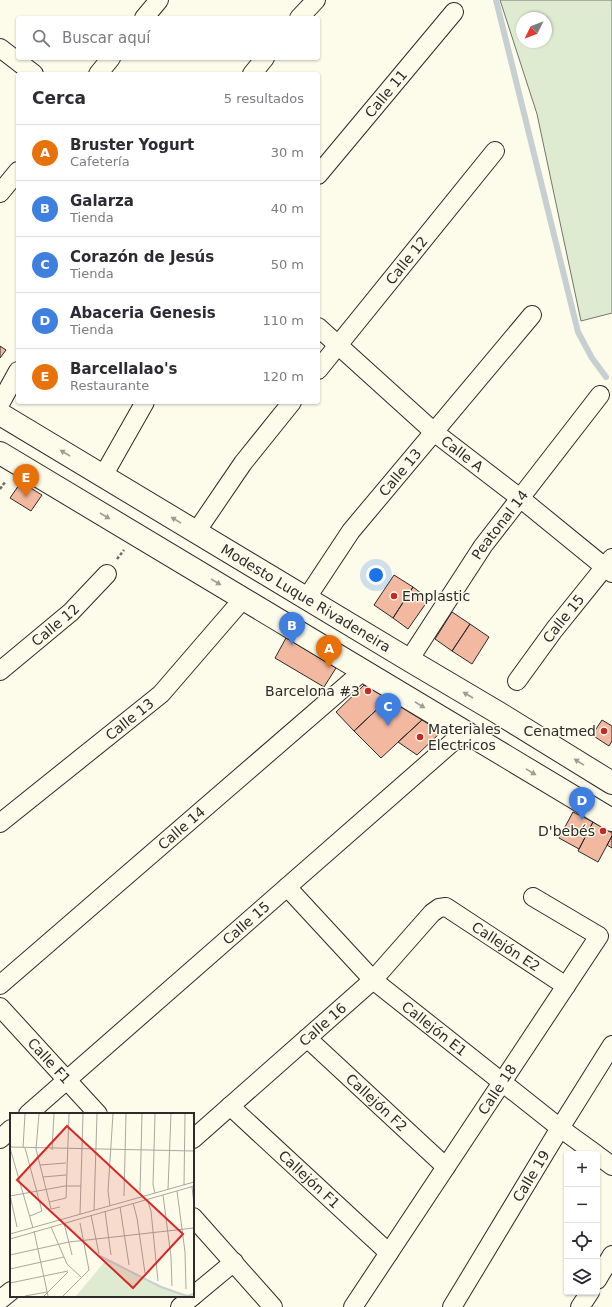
<!DOCTYPE html>
<html lang="es">
<meta charset="utf-8">
<style>
body{margin:0;font-family:"DejaVu Sans",sans-serif;background:#f7f7f7;color:#2b2b33}
.controls{position:absolute;right:12px;bottom:12px;display:grid;overflow:hidden;border-radius:4px;box-shadow:0 1px 3px #0004}
.controls button{width:36px;height:36px;display:grid;place-items:center;padding:0;border:0;border-bottom:1px solid #e1e1e2;background:#fff;color:#2b2b33;font:20px sans-serif}
.compass{position:absolute;left:516px;top:12px;width:36px;height:36px;border-radius:50%;background:#fff;box-shadow:0 1px 3px #0004;rotate:227deg}
.you{position:absolute;left:376px;top:575px;width:14px;height:14px;margin:-10px;border:3px solid #fff;border-radius:50%;background:#1a73e8;box-shadow:0 0 0 6px #1a73e833}
.badge{display:grid;place-items:center;width:26px;height:26px;border-radius:50%;background:#7c3aed;color:#fff;font-size:13px;font-weight:700}
.pin{position:absolute;translate:-50% -33px;filter:drop-shadow(0 1px 2px #0008)}
.pin::after{content:'';position:absolute;top:21px;width:14px;height:12px;background:inherit;clip-path:polygon(0 0,100% 0,50% 100%)}
.list{margin:0;padding:0;list-style:none}
h2{display:flex;justify-content:space-between;align-items:center;height:52px;margin:0;padding:0 16px;font-size:17px}
h2 small{font-size:13px;font-weight:400;color:#7c7c81}
.list li{display:grid;grid-template-columns:26px 1fr auto;gap:12px;align-items:center;box-sizing:border-box;height:56px;padding:0 16px;border-top:1px solid #e1e1e2}
.list b{display:block;font-size:15px;white-space:nowrap}
.list p{margin:0;font-size:13px;white-space:nowrap;color:#7c7c81}
.list em{font-size:13px;font-style:normal;color:#7c7c81}
.icon{flex:none;width:22px;height:22px;fill:none;stroke:currentColor;stroke-width:2;stroke-linecap:round;stroke-linejoin:round}
.map{position:relative;flex:none;width:612px;height:1307px;overflow:hidden}
.search{position:absolute;background:#fff;box-shadow:0 1px 3px #0004;left:16px;top:16px;width:304px;height:44px;display:flex;align-items:center;gap:10px;box-sizing:border-box;padding:0 14px;border-radius:4px;color:#7c7c81;font-size:15px}
.panel{position:absolute;background:#fff;box-shadow:0 1px 3px #0004;left:16px;top:72px;width:304px;height:332px;border-radius:4px}
.map>svg:first-child{display:block}
</style>
<div class="map">
<svg width="612" height="1307" viewBox="0 0 612 1307">
<rect width="100%" height="100%" fill="#fdfbea"/>
<path fill="#deebd1" stroke="#74746e" fill-rule="evenodd" d="M500 0H612V313L581 321 537 114ZM522 18H546V42H522Z"/>
<g fill="none" stroke-linecap="round" stroke-linejoin="round">
<path stroke="#c7d0d0" stroke-width="6" d="M496 0 578 332 592 358 606 377"/>
</g>
<path fill="#f2b8a0" stroke="#2b2b2b" d="M0 346 6 350 0 358Z
M21 482 42 495 31 511 10 498Z
M394 575 413 587 393 618 374 605Z
M413 587 429 599 408 629 393 618Z
M452 612 470 624 452 651 435 639Z
M470 624 489 637 472 664 452 651Z
M286 638 336 668 324 687 275 658Z
M364 685 388 699 354 731 336 712Z
M388 699 422 720 381 758 354 731Z
M422 720 441 732 417 755 398 742Z
M602 720 612 726V741L609 746 592 735Z
M573 812 593 822 579 849 559 838Z
M593 822 612 833V836L598 862 578 851Z
M612 836V848L607 845Z"/>
<g fill="none" stroke-linecap="round" stroke-linejoin="round">
<g stroke="#2b2b2b" stroke-width="20">
<g id="street">
<path d="M144 18 159 0"/>
<path d="M299 18 316 0"/>
<path d="M0 48 34 74"/>
<path d="M98 74 111 58"/>
<path d="M252 74 265 58"/>
<path id="s1" d="M318 175 454 12"/>
<path d="M0 193 18 171"/>
<path id="s2" d="M318 327 434 432 520 498 612 573"/>
<path id="s3" d="M318 370 495 151"/>
<path d="M0 404 18 371"/>
<path d="M103 476 145 402"/>
<path d="M196 532 243 463 292 402"/>
<path id="s4" d="M306 599 351 531 532 315"/>
<path id="s5" d="M409 660 483 546 600 395"/>
<path id="s6" d="M0 671 71 612 107 574"/>
<path id="s7" d="M517 681 554 630 612 558"/>
<path id="s8" d="M0 823 161 694 243 599"/>
<path id="s9" d="M287 887 373 980 560 1128 596 1154"/>
<path id="s10" d="M0 985 363 671"/>
<path id="s11" d="M0 1007 98 1114"/>
<path id="s12" d="M307 1038 446 1167"/>
<path id="s13" d="M230 1106 389 1253"/>
<path id="s14" d="M28 1114 464 732"/>
<path d="M0 1139 11 1129"/>
<path id="s15" d="M193 1139 373 980 432 913 439 908 446 907 566 986"/>
<path d="M597 1155 612 1166"/>
<path d="M193 1217 273 1307"/>
<path d="M597 1280 612 1255"/>
<path d="M193 1296 234 1262"/>
<path d="M0 1300 11 1291"/>
<path d="M180 1307 193 1296"/>
<path id="s16" d="M353 1307 599 936 533 897"/>
<path id="s17" d="M452 1307 560 1128 612 1045"/>
<path d="M580 1307 590 1292"/>
</g>
</g>
<g stroke="#2b2b2b" stroke-width="24">
<g id="secondary">
<path id="s18" d="M0 414 409 660 497 712 612 783"/>
<path d="M0 453 612 820"/>
</g>
</g>
<path stroke="#6a6964" stroke-width="2.5" stroke-dasharray="3 2" stroke-linecap="butt" d="M0 489 6 481
M117 559 124 550"/>
<use href="#street" stroke="#fdfbea" stroke-width="18"/>
<use href="#secondary" stroke="#fdfbea" stroke-width="22"/>
</g>
<defs><path id="oneway-solid" d="M-6-.8H1V-3.2L6.5 0L1 3.2V.8H-6Z"/></defs>
<g fill="#9e9d94">
<use href="#oneway-solid" transform="translate(65 453) rotate(-149)"/>
<use href="#oneway-solid" transform="translate(105 516) rotate(31)"/>
<use href="#oneway-solid" transform="translate(176 520) rotate(-149)"/>
<use href="#oneway-solid" transform="translate(216 582) rotate(31)"/>
<use href="#oneway-solid" transform="translate(468 695) rotate(-150)"/>
<use href="#oneway-solid" transform="translate(420 705) rotate(31)"/>
<use href="#oneway-solid" transform="translate(579 762) rotate(-148)"/>
<use href="#oneway-solid" transform="translate(531 772) rotate(31)"/>
</g>
<g fill="#c62828" stroke="#fdfbea" stroke-width="1.5">
<circle cx="394" cy="596" r="4"/>
<circle cx="368" cy="691" r="4"/>
<circle cx="604" cy="731" r="4"/>
<circle cx="420" cy="737" r="4"/>
<circle cx="603" cy="831" r="4"/>
</g>
<g text-anchor="middle" stroke-width="3" stroke-linejoin="round" paint-order="stroke">
<g font-size="14" fill="#2b2b2b" stroke="#fdfbea">
<text dy="5" stroke="none"><textPath href="#s1" startOffset="106">Calle 11</textPath></text>
<text dy="5" stroke="none"><textPath href="#s3" startOffset="141">Calle 12</textPath></text>
<text dy="5" stroke="none"><textPath href="#s2" startOffset="192">Calle A</textPath></text>
<text dy="5" stroke="none"><textPath href="#s4" startOffset="158">Calle 13</textPath></text>
<text dy="5" stroke="none"><textPath href="#s5" startOffset="163">Peatonal 14</textPath></text>
<text dy="5" stroke="none"><textPath href="#s18" startOffset="357">Modesto Luque Rivadeneira</textPath></text>
<text dy="5" stroke="none"><textPath href="#s7" startOffset="78">Calle 15</textPath></text>
<text dy="5" stroke="none"><textPath href="#s6" startOffset="72">Calle 12</textPath></text>
<text dy="5" stroke="none"><textPath href="#s8" startOffset="166">Calle 13</textPath></text>
<text dy="5" stroke="none"><textPath href="#s10" startOffset="240">Calle 14</textPath></text>
<text dy="5" stroke="none"><textPath href="#s14" startOffset="290">Calle 15</textPath></text>
<text dy="5" stroke="none"><textPath href="#s15" startOffset="417">Callejón E2</textPath></text>
<text dy="5" stroke="none"><textPath href="#s15" startOffset="173">Calle 16</textPath></text>
<text dy="5" stroke="none"><textPath href="#s9" startOffset="205">Callejón E1</textPath></text>
<text dy="5" stroke="none"><textPath href="#s11" startOffset="73">Calle F1</textPath></text>
<text dy="5" stroke="none"><textPath href="#s16" startOffset="261">Calle 18</textPath></text>
<text dy="5" stroke="none"><textPath href="#s12" startOffset="95">Callejón F2</textPath></text>
<text dy="5" stroke="none"><textPath href="#s17" startOffset="153">Calle 19</textPath></text>
<text dy="5" stroke="none"><textPath href="#s13" startOffset="108">Callejón F1</textPath></text>
</g>
<g font-size="14" fill="#2b2b2b" stroke="#fdfbea" text-anchor="end">
<text x="402" y="601" text-anchor="start">Emplastic</text>
<text x="360" y="696">Barcelona #3</text>
<text x="428" y="734" text-anchor="start">Materiales<tspan x="428" dy="16">Electricos</tspan></text>
<text x="596" y="736">Cenatmed</text>
<text x="595" y="836">D'bebés</text>
</g>
</g>
<g transform="translate(10 1113)">
<rect width="184" height="184" fill="#fdfbea"/>
<path d="M97 146 119 159 176 183H66Z" fill="#deebd1"/>
<path fill="none" stroke="#c7d0d0" stroke-width="2" d="M90 143 151 174M151 174 177 183 184 181"/>
<path fill="none" stroke="#a9a89e" stroke-width="1" d="M29 1 26 36 41 96 50 94M0 34 184 38M0 35 23 115M13 35 15 1M15 35 32 98 20 103M42 37 44 1M30 52 56 50M33 64 56 62M174 72 175 1M182 74 184 91M158 76 161 1M167 78 175 139 176 176M130 79 132 1M145 80 143 72 145 1M0 82 7 114M153 82 161 144 162 173M0 83 55 73H71M114 83 116 1M137 86 141 98 148 168M39 89 56 85 59 1M123 90 127 105 135 160M100 93 98 78 103 1M110 94 119 152M84 97 87 1M95 98 101 142M70 101 73 1M81 102 89 141M54 110 62 142M41 114 57 151 71 164M24 118 38 183M0 121 184 69M0 126 184 73M0 142 59 129 184 115M0 156 54 144M0 170 58 158M15 183 37 179M34 183 58 159M53 183 79 157 70 110"/>
<path fill="#d62828" fill-opacity="0.15" stroke="#d62828" stroke-width="2" d="M57 13 173 121 123 175 7 67Z"/>
<rect width="184" height="184" fill="none" stroke="#2b2b2b" stroke-width="2"/>
</g>
</svg>
<div class="controls">
<button>+</button>
<button>−</button>
<button><svg class="icon" aria-label="locate" viewBox="0 0 24 24"><circle cx="12" cy="12" r="6"/><path d="M12 2v4M12 18v4M2 12h4M18 12h4"/></svg></button>
<button><svg class="icon" aria-label="layers" viewBox="0 0 24 24"><path d="M12 4l9 5-9 5-9-5zM3 14l9 5 9-5"/></svg></button>
</div>
<svg class="compass" viewBox="-18 -18 36 36"><path d="M0-13l5 13h-10z" fill="#e53935"/><path d="M0 13l5-13h-10z" fill="#7c7c81"/></svg>
<div class="you"></div>
<div class="pin badge" style="left:329px;top:668px;background:#e8710a">A</div>
<div class="pin badge" style="left:292px;top:645px;background:#3f7fe0">B</div>
<div class="pin badge" style="left:388px;top:726px;background:#3f7fe0">C</div>
<div class="pin badge" style="left:582px;top:820px;background:#3f7fe0">D</div>
<div class="pin badge" style="left:26px;top:497px;background:#e8710a">E</div>
<div class="search"><svg class="icon" aria-label="search" viewBox="0 0 24 24"><circle cx="10" cy="10" r="6"/><path d="M15 15l6 6"/></svg>Buscar aquí</div>
<section class="panel">
<h2>Cerca<small>5 resultados</small></h2>
<ul class="list">
<li><span class="badge" style="background:#e8710a">A</span><div><b>Bruster Yogurt</b><p>Cafetería</p></div><em>30 m</em></li>
<li><span class="badge" style="background:#3f7fe0">B</span><div><b>Galarza</b><p>Tienda</p></div><em>40 m</em></li>
<li><span class="badge" style="background:#3f7fe0">C</span><div><b>Corazón de Jesús</b><p>Tienda</p></div><em>50 m</em></li>
<li><span class="badge" style="background:#3f7fe0">D</span><div><b>Abaceria Genesis</b><p>Tienda</p></div><em>110 m</em></li>
<li><span class="badge" style="background:#e8710a">E</span><div><b>Barcellalao's</b><p>Restaurante</p></div><em>120 m</em></li>
</ul>
</section>
</div>
